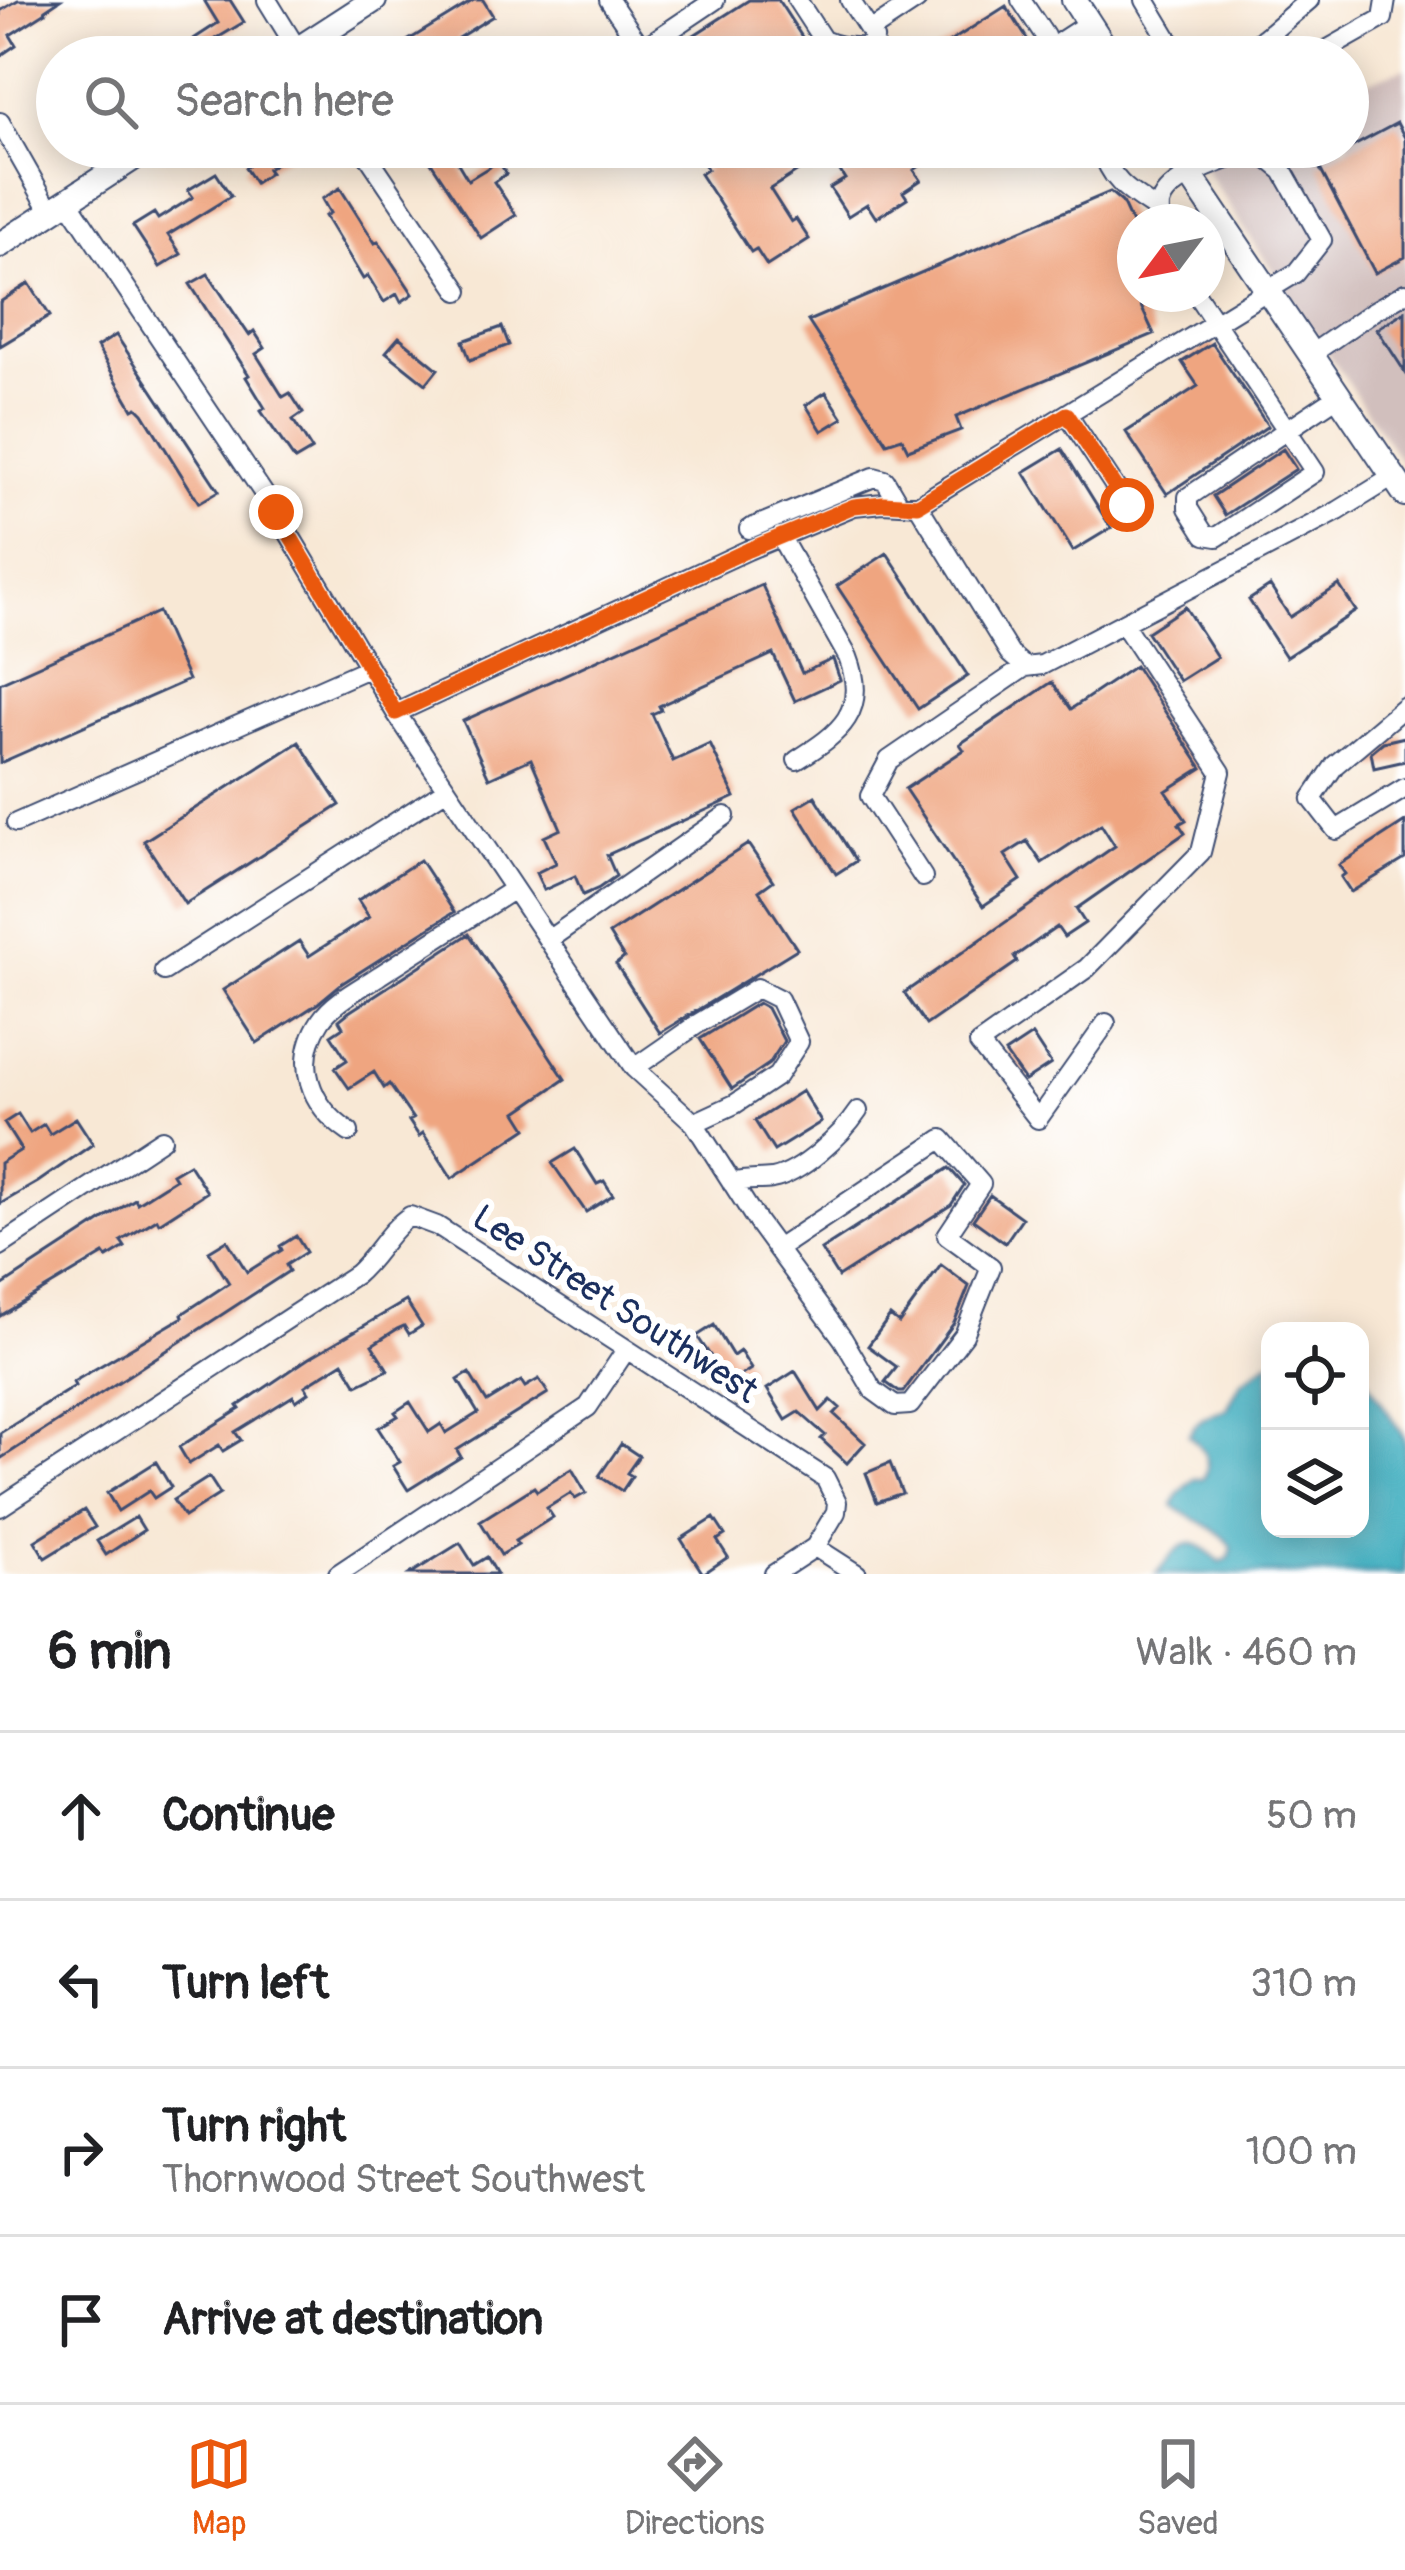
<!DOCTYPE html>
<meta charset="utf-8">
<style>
body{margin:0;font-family:Pangolin,sans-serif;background:#f6f6f6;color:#202124}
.controls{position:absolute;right:36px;bottom:36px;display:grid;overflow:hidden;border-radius:24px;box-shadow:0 6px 30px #0003}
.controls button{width:108px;height:108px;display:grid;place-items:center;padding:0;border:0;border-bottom:3px solid #e0e0e0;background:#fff;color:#202124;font:60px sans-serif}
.compass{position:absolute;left:1117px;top:204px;width:108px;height:108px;border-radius:50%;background:#fff;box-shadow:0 6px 30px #0003;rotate:238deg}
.stop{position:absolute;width:36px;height:36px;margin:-27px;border:9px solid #ea580c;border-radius:50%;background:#fff}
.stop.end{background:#ea580c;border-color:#fff;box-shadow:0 3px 12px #0008}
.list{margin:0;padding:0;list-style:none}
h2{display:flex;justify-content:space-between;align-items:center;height:156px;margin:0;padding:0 48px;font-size:51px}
h2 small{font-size:39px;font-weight:400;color:#757577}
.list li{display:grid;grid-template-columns:78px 1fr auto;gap:36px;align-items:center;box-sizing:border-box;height:168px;padding:0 48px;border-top:3px solid #e0e0e0}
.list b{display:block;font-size:45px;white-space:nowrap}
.list p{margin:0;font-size:39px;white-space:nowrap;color:#757577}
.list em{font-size:39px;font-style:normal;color:#757577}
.icon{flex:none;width:66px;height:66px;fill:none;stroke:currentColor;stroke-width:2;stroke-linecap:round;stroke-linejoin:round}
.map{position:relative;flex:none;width:1405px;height:1574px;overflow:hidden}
.search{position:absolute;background:#fff;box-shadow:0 6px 30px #0003;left:36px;right:36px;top:36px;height:132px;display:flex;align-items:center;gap:30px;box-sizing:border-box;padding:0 42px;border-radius:66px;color:#757577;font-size:45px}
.sheet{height:828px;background:#fff}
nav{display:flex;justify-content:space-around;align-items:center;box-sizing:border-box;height:168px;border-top:3px solid #e0e0e0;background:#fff;font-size:33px;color:#757577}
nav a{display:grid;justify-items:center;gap:6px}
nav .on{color:#ea580c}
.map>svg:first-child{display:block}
</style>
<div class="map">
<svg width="1405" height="1574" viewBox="0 0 1405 1574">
<rect width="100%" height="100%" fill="#fff"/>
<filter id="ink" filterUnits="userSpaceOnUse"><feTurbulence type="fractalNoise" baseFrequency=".00833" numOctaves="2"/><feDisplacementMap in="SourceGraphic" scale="24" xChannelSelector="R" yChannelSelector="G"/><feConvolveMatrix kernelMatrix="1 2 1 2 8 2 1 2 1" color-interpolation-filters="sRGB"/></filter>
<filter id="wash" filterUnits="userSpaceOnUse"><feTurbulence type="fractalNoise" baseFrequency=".004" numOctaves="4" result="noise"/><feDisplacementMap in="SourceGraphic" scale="48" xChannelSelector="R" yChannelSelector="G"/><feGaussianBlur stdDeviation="2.7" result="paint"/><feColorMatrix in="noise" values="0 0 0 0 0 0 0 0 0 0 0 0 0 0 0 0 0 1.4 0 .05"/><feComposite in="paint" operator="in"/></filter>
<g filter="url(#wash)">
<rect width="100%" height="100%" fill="#f8e8d5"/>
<path fill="#d1bfbd" d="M1405 68V468L1190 147H1348V88Z"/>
<path fill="#42afc0" stroke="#2e6f8f" stroke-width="3" d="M1270 1361V1529H1360V1370L1401 1432 1405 1445V1574H1156C1179 1545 1190 1529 1220 1563L1229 1558 1232 1548C1222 1527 1190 1521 1173 1505L1177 1496 1194 1479H1203C1214 1461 1202 1448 1189 1435 1197 1418 1210 1414 1227 1409L1241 1382Z"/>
<g id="blocks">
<path fill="#efa580" d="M18 0H60L45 10 46 12 10 35 16 45 0 56V11Z
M204 0H230L244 22 214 40 224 57H194L186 44 218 23Z
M474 0H483L493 16 458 38 461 43 440 56 435 48 420 57H381Z
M749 0H778L815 57H704L691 37Z
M1006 6 1031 45 1013 57H926Z
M1397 123 1405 138V257L1375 273 1318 165Z
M257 147H301L267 169 270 173 255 183 245 168 250 164 245 155Z
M421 147H454L450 150 468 180 499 161 506 174 494 182 516 215 481 238Z
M729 147H914L924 163 914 170 921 180 903 192 907 198 876 218 867 204 848 216 830 188 845 179 828 152 770 189 791 222 796 219 809 239 767 266 756 249 751 252 700 174 707 169 704 163Z
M216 173 231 196 168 235 181 254 160 267 133 226 154 213 158 219 193 197 188 190Z
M340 188 375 243 378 241 413 294 401 302 397 294 384 302 368 276 363 279 325 216 330 213 322 199Z
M1110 192 1122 202 1135 230V247L1117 255 1154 334 956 417 961 430 908 450 902 438 887 443 808 321Z
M208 274 249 335 254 331 265 348 256 354 283 397 290 393 303 413 293 420 312 450 295 460 261 411 265 408 246 377 249 375 190 284Z
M29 283 50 316 0 346V302Z
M1405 311V372L1377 329Z
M502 327 509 345 470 360 463 341Z
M116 335 219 491 199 503 143 413 137 407 133 409 97 347Z
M399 337 438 369 426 384 386 352Z
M1212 343 1268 426 1167 494 1126 432 1198 386 1182 362Z
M826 392 843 418 822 431 806 405Z
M1062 449 1111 528 1073 551 1024 472Z
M1283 449 1296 469 1225 515 1213 496Z
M887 553 968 676 918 709 837 586Z
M762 585 802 673 833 659 840 680 795 701 773 654 659 706 661 710 652 714 673 761 710 744 735 797 607 855 616 876 599 888 583 895 575 876 544 890 536 873 556 863 544 837 561 829 531 759 489 778 463 721Z
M1339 585 1356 611 1286 657 1249 600 1270 586 1290 617Z
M1185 607 1217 657 1179 681 1147 632Z
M158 612 188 680 0 763V683Z
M1135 666 1202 768 1166 791 1186 820 1179 824 1185 833 1076 909 1085 923 1064 937 1057 927 1014 957 1017 962 926 1025 904 993 1115 846 1101 824 1042 863 1027 841 1005 855 1021 880 983 906 905 789 964 750 960 744 1052 682 1071 709Z
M1405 737V761L1374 768 1371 752 1383 742Z
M299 742 340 805 185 904 144 841Z
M815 796 856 861 836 874 795 808Z
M1405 822V859L1351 892 1341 877 1345 874 1339 865Z
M748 844 773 881 759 891 797 949 660 1033 616 964 624 958 609 934Z
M420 860 454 912 341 984 317 1004 257 1043 223 990 299 941 309 956 369 917 358 900Z
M469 934 565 1079 517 1112 527 1128 452 1178 423 1133 419 1136 409 1121 413 1119 389 1084 384 1088 374 1072 349 1088 335 1068 347 1060 331 1035 343 1027 339 1020 349 1012Z
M758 1003 767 1008 784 1041 769 1064 732 1089 700 1039Z
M1032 1035 1051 1064 1025 1081 1005 1053Z
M802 1091 821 1122 774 1151 755 1121Z
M18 1114 30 1133 44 1124 50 1134 76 1118 93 1144 38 1182 0 1204V1163L21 1150 4 1123Z
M575 1149 597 1184 604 1181 613 1195 586 1212 552 1163Z
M189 1164 207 1192 159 1223 157 1219 121 1241 125 1247 107 1258 104 1254 0 1316V1287L135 1199 137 1203 175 1179 172 1174Z
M949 1168 964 1185 951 1205 838 1277 821 1250Z
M990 1195 1022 1218 1005 1243 973 1220Z
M296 1236 306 1252 286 1265 289 1271 0 1459V1433L75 1386 73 1382 183 1317 182 1314 229 1283 209 1251 227 1240 247 1272 282 1250 280 1246Z
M941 1265 969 1286 954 1323 903 1392H899L885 1382 897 1367 868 1346 890 1316 899 1323Z
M406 1301 422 1326 409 1334 404 1326 397 1329 372 1345 388 1370 357 1385 343 1362 305 1386 309 1392 296 1401 293 1396 235 1432 241 1440 223 1451 219 1445 189 1464 179 1447 240 1409 238 1406 309 1358Z
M714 1325 733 1356 740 1351 751 1369 729 1383 697 1336Z
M795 1371 820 1411 831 1400 840 1408 834 1414 865 1443 847 1463 821 1439 825 1435 799 1412 786 1420 767 1389Z
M469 1373 487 1402 521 1381 525 1387 539 1379 548 1393 457 1450 461 1457 408 1490 393 1466 400 1462 378 1428 398 1416 395 1412 410 1402 429 1432 441 1424 446 1433 478 1413 458 1380Z
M621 1444 639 1456 627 1473 632 1476 622 1491 599 1476Z
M156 1462 171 1487 154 1498 149 1491 118 1511 107 1493Z
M890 1463 902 1493 877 1502 866 1473Z
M572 1469 586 1493 575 1499 571 1493 547 1508 553 1517 515 1541 518 1545 501 1555 480 1521 534 1487 537 1491Z
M209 1477 220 1494 184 1517 173 1500Z
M84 1510 95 1527 45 1558 35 1541Z
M136 1517 144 1530 106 1555 97 1541Z
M714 1518 725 1535 717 1540 728 1557 703 1574 681 1539Z
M460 1543 474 1565 487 1557 497 1574H410Z"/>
</g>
</g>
<g filter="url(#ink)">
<use href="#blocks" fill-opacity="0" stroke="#3c4b70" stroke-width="3"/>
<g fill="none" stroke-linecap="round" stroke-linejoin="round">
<g stroke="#3c4b70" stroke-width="22">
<path id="minor" d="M267 0 302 57
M609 0 647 56
M797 0 823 40C838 47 852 48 867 47L874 39 870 31
M850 0 870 31 917 0
M1021 0 1045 36 1049 49
M1145 0 1172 45 1163 57
M1264 38 1280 57
M642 49 715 0
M1051 57 1049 49 1089 23
M1242 57 1309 0
M1314 57 1383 18 1386 0
M0 122 51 212
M362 147 459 291
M1101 147C1111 183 1130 192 1160 212
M68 201 276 512 396 713 634 1068 694 1123 758 1223 843 1339 873 1390 895 1406 910 1405 964 1335 991 1267 947 1235 981 1184 942 1139 777 1249
M1196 294 1315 472 1217 537 1205 535 1188 508V497C1238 463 1288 429 1338 396
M1310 355 1372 312 1405 293
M1067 414 1127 505
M918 505 1010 654 1025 667 1042 665 1338 511 1393 477
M749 529 874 477 885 480 899 504
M780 536 848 657C869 711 840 733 797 760
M1405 706 1335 765 1312 799 1336 830 1405 788
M396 713 748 550 854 506 883 503 918 505 1296 273 1322 240 1283 171 1256 149C1232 158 1169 176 1161 202 1159 206 1160 218 1161 222
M16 823 368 668
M923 877 870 796 889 760 1025 667
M548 940 725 816
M164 971 447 789
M1106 1023 1038 1119 979 1044 1087 968 1201 852 1221 772 1123 623
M634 1068 699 1023 757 988 779 999 799 1042 777 1076 735 1104 694 1123
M349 1132C310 1106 293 1062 321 1020 334 1001 361 988 380 975 425 946 469 918 514 889
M732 1183C746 1179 758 1181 772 1179 801 1174 842 1135 858 1111
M0 1246 162 1139
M0 1507 356 1274C376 1257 388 1230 410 1216L437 1226 825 1478 837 1502 836 1512 815 1547 774 1574
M815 1547 857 1574
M338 1574 588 1407 626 1350"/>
</g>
<g stroke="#3c4b70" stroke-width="28">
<path id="major" d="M1074 0 1111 57
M286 57 374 0
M1171 147 1405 494
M0 245 150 147"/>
</g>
<use href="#minor" stroke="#fff" stroke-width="18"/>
<use href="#major" stroke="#fff" stroke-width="24"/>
</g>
</g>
<g fill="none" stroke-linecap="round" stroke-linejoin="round" filter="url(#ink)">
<path stroke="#ea580c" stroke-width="15" d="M276 512 396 713 748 550 854 506 883 503 918 505 1067 414 1127 505"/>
</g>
<g text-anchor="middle" stroke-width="12" stroke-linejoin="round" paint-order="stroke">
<g font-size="36" fill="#1b2f5e" stroke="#fff">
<text transform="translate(616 1303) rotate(33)" y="13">Lee Street Southwest</text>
</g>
</g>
</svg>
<div class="controls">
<button><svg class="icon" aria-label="locate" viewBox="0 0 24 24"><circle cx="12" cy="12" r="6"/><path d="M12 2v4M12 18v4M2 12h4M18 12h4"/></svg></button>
<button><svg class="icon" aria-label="layers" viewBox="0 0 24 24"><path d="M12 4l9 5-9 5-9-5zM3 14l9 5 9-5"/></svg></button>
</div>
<svg class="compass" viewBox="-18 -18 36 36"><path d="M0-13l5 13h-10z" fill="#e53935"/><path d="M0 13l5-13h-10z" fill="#757577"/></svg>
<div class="stop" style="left:1127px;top:505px"></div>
<div class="stop end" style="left:276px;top:512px"></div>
<div class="search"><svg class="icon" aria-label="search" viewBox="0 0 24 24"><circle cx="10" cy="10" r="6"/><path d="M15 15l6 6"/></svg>Search here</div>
</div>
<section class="sheet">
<h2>6 min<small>Walk · 460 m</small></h2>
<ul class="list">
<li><svg class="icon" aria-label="ahead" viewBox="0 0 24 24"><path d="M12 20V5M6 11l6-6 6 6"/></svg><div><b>Continue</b></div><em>50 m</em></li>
<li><svg class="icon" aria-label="left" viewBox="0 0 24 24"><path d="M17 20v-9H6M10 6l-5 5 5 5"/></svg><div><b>Turn left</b></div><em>310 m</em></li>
<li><svg class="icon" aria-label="right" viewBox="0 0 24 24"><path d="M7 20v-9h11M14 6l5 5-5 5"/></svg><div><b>Turn right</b><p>Thornwood Street Southwest</p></div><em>100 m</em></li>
<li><svg class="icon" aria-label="arrive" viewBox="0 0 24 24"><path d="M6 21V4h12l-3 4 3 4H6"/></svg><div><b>Arrive at destination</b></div></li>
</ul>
</section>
<nav>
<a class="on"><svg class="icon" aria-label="map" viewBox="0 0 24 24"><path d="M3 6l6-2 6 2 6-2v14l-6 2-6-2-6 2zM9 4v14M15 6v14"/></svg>Map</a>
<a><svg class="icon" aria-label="directions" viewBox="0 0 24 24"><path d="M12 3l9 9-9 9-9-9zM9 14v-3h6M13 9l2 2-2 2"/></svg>Directions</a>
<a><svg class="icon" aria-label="saved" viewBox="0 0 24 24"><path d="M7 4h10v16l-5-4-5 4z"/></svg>Saved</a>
</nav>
